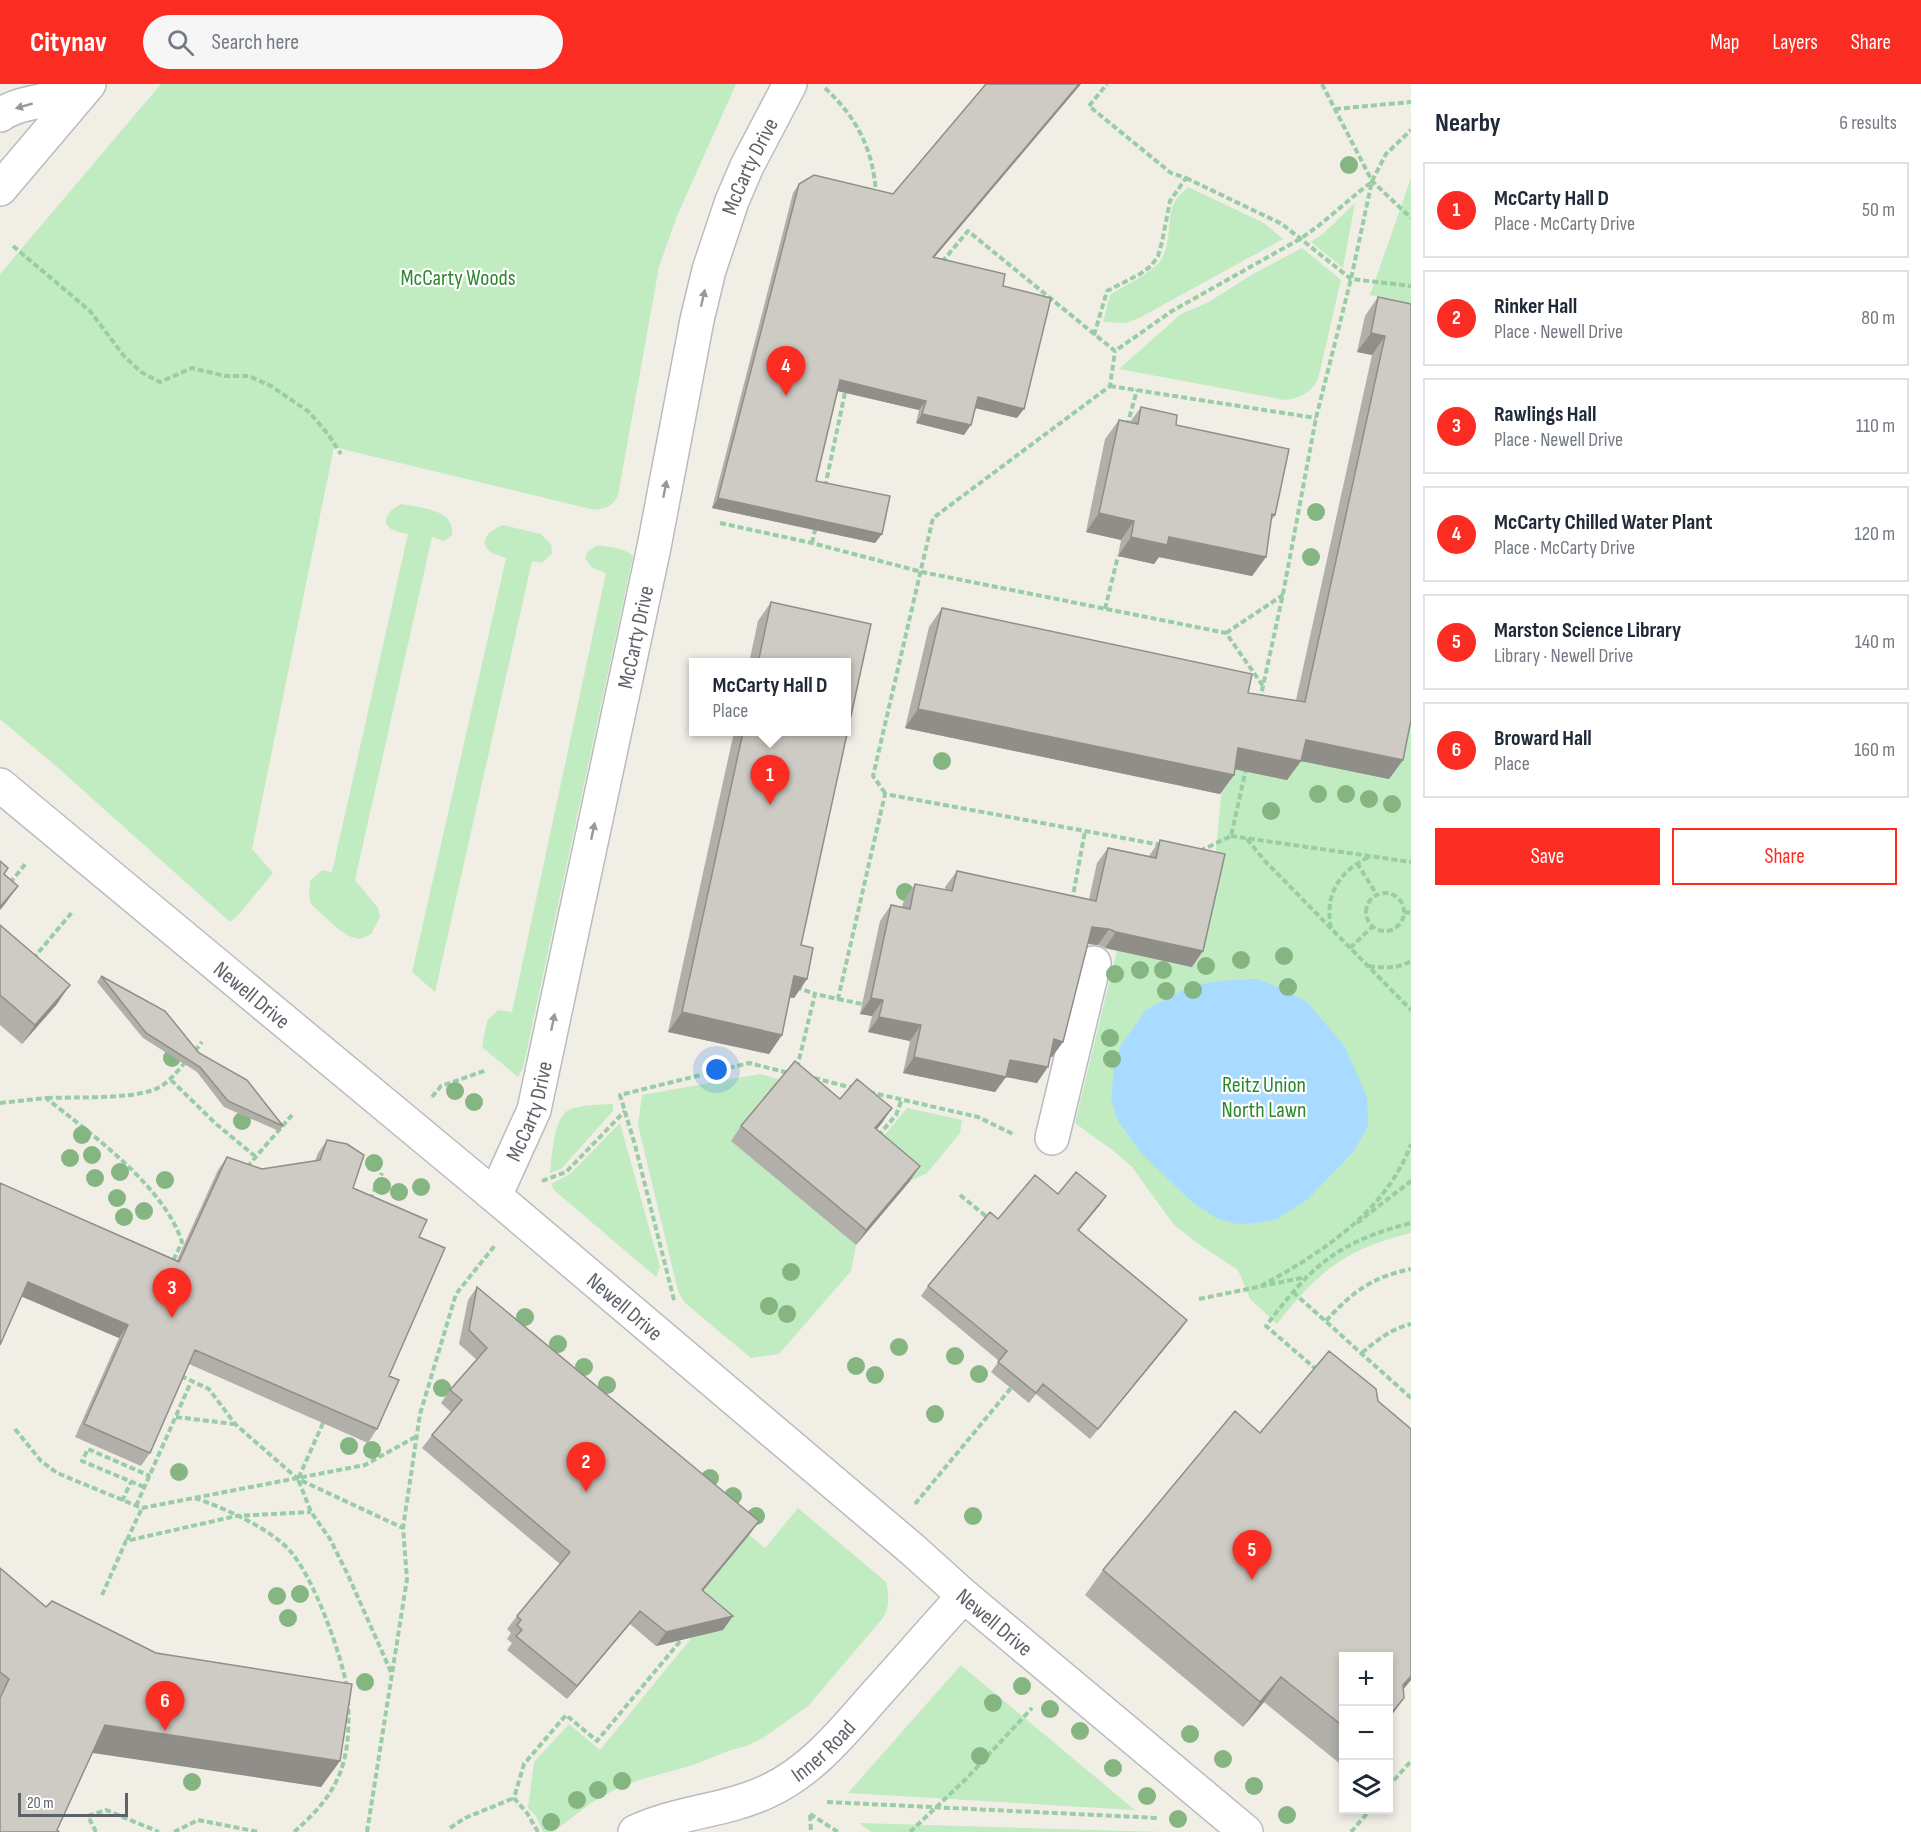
<!DOCTYPE html>
<meta charset="utf-8">
<style>
body{margin:0;font-family:"Sofia Sans Condensed",sans-serif;background:#f6f6f7;color:#1f2937}
.controls{position:absolute;right:18px;bottom:18px;display:grid;overflow:hidden;border-radius:0px;box-shadow:0 3px 9px #0003}
.controls button{width:54px;height:54px;display:grid;place-items:center;padding:0;border:0;border-bottom:2px solid #e0e1e3;background:#fff;color:#1f2937;font:30px sans-serif}
.scale{position:absolute;left:18px;bottom:15px;width:110px;box-sizing:border-box;padding-left:6px;border:3px solid #5d6268;border-top:0;font-size:16px;line-height:21px;white-space:nowrap;color:#5d6268;-webkit-text-stroke:4px #fff;paint-order:stroke}
.you{position:absolute;left:717px;top:986px;width:21px;height:21px;margin:-15px;border:4px solid #fff;border-radius:50%;background:#1a73e8;box-shadow:0 0 0 9px #1a73e833}
.badge{display:grid;place-items:center;width:39px;height:39px;border-radius:50%;background:#fb2d22;color:#fff;font-size:20px;font-weight:700}
.pin{position:absolute;translate:-50% -50px;filter:drop-shadow(0 2px 3px #0008)}
.pin::after{content:'';position:absolute;top:32px;width:21px;height:18px;background:inherit;clip-path:polygon(0 0,100% 0,50% 100%)}
.popup{position:absolute;left:689px;top:574px;width:162px;height:78px;box-sizing:border-box;display:grid;place-content:center;border-radius:0px;background:#fff;filter:drop-shadow(0 2px 4px #0005);font-size:20px;white-space:nowrap;color:#747a83}
.popup b{font-size:22px;color:#1f2937}
.popup::after{content:'';position:absolute;left:50%;top:100%;margin-left:-12px;border:12px solid transparent;border-top-color:#fff}
.list{margin:0;padding:0;list-style:none}
h2{display:flex;justify-content:space-between;align-items:center;height:78px;margin:0;padding:0 24px;font-size:26px}
h2 small{font-size:20px;font-weight:400;color:#747a83}
.list li{display:grid;grid-template-columns:39px 1fr auto;gap:18px;align-items:center;box-sizing:border-box;height:96px;margin:0 12px 12px;padding:0 12px;border:2px solid #e0e1e3;border-radius:0px}
.list b{display:block;font-size:22px;white-space:nowrap}
.list p{margin:0;font-size:20px;white-space:nowrap;color:#747a83}
.list em{font-size:20px;font-style:normal;color:#747a83}
.actions{display:flex;gap:12px;padding:18px 24px}
.actions a{flex:1;padding:14px 0;border:2px solid #fb2d22;border-radius:0px;text-align:center;font-size:21px;color:#fb2d22}
.actions .main{background:#fb2d22;color:#fff}
.icon{flex:none;width:33px;height:33px;fill:none;stroke:currentColor;stroke-width:2;stroke-linecap:round;stroke-linejoin:round}
.map{position:relative;flex:none;width:1411px;height:1748px;overflow:hidden}
header{display:flex;align-items:center;gap:36px;box-sizing:border-box;height:84px;padding:0 30px;background:#fb2d22;color:#fff}
header strong{font-size:28px}
nav{display:flex;gap:33px;margin-inline-start:auto;font-size:21px}
.search{width:420px;height:54px;background:#f6f6f7;display:flex;align-items:center;gap:15px;box-sizing:border-box;padding:0 21px;border-radius:33px;color:#747a83;font-size:22px}
main{display:flex}
aside{flex:1;background:#fff}
.map>svg:first-child{display:block}
</style>
<header>
<strong>Citynav</strong>
<div class="search"><svg class="icon" aria-label="search" viewBox="0 0 24 24"><circle cx="10" cy="10" r="6"/><path d="M15 15l6 6"/></svg>Search here</div>
<nav><a>Map</a><a>Layers</a><a>Share</a></nav>
</header>
<main>
<div class="map">
<svg width="1411" height="1748" viewBox="0 0 1411 1748">
<rect width="100%" height="100%" fill="#f1eee6"/>
<path fill="#c1ebc0" d="M161 0H736L677 132 659 183 618 411C613 422 606 424 595 426L334 363 252 765 273 789 238 831 230 838 56 682 0 635V190Z
M1411 94V242L1388 237 1392 215 1370 211Z
M1188 103 1264 139 1283 155 1139 234 1126 239 1103 238 1110 211C1124 202 1152 189 1161 176 1171 161 1167 138 1173 121 1176 114 1183 108 1188 103Z
M1355 119 1343 184 1311 158 1324 149Z
M1302 164 1341 196 1318 295C1312 308 1300 314 1285 316L1119 285 1181 230 1207 219 1253 190Z
M402 420C421 424 455 425 452 451L444 457 432 453 355 796 378 824 380 833 371 850 360 855 351 853 338 845 311 820 309 811 310 797 322 786 332 788 408 450C404 449 397 448 393 446 377 437 392 424 402 420Z
M503 441 541 450 551 460 552 469 542 479 532 477 435 908 412 888 506 474C502 472 496 471 492 469 475 458 491 445 503 441Z
M598 461C609 463 625 464 633 472L523 984 518 993 482 963 487 937 498 926 512 928 606 489 592 484 585 474 588 467Z
M1411 592V1149C1346 1165 1318 1187 1277 1240L1250 1215 1238 1186 1200 1161 1174 1141 1132 1083 1115 1068 1075 1039 1117 866 1192 882 1214 786 1224 681 1292 676Z
M760 990 781 996 731 1057 856 1161 851 1187 779 1270 751 1274 684 1218 678 1207 638 1041 642 1011Z
M613 1020V1027L562 1084 550 1089C552 1072 553 1034 569 1026 582 1020 599 1021 613 1020Z
M907 1024 962 1036 960 1049 927 1089 910 1097 873 1065Z
M620 1039 660 1183 656 1193 554 1106 551 1100 570 1090Z
M798 1424 886 1498C889 1510 890 1523 883 1534L808 1622 763 1654 746 1662 728 1667 693 1681 639 1696 616 1705 591 1719 553 1748H543L536 1732 528 1724 534 1678 569 1640 600 1666 693 1552 692 1520 749 1451 765 1464Z
M961 1581 1135 1726 848 1709Z
M859 1739 1162 1748H871Z"/>
<path fill="#a8dbff" d="M1256 895 1278 903 1307 918 1345 963 1367 1013 1368 1042 1354 1067 1308 1115 1277 1135 1258 1139 1237 1140 1216 1134 1192 1118 1141 1069 1118 1037 1111 1016 1114 983 1121 961 1146 926 1191 902 1218 897Z"/>
<g fill="none" stroke-linecap="round" stroke-linejoin="round">
<g stroke="#b8bcc0" stroke-width="36">
<g id="minor">
<path d="M0 31C25 14 61 19 86 1"/>
<path d="M0 105 89 0"/>
<path id="s1" d="M0 701 495 1112 913 1466 964 1512 1246 1748"/>
<path d="M1052 1054 1094 879"/>
<path id="s2" d="M495 1112 534 1026 654 463 697 236 709 186 732 117 747 82 790 0"/>
<path id="s3" d="M635 1748C677 1728 725 1727 766 1708 813 1687 845 1645 878 1608 907 1576 935 1543 964 1512"/>
</g>
</g>
<path stroke="#98cda6" stroke-width="4" stroke-dasharray="6 3" stroke-linecap="butt" d="M1322 0 1372 97 1411 134
M825 4C857 34 873 65 876 109
M1335 25 1411 18
M1186 94 1282 140 1351 195 1411 202
M13 162 90 227 124 272 141 288 160 298 192 284 225 292H249L271 302 309 328 328 350 341 370
M942 178 968 147 1115 267 1172 227 1300 155C1326 138 1347 116 1372 98
M1094 251 1107 207 1140 190 1151 182 1158 172 1162 158 1170 117 1186 94 1171 89 1089 22 1107 0
M1110 302 1316 334
M1127 342 1137 306
M825 403 846 304
M720 439 812 459 922 488 1226 549 1263 602
M812 459 816 442
M1105 525 1118 472
M1226 549 1283 511
M1260 616 1283 510 1316 334 1351 195 1372 97 1386 70 1411 46
M885 709 873 692 933 434 1110 302 1115 267
M1231 752 1411 778
M1247 755 1265 777 1411 926
M1200 767 1231 752 1246 685
M1357 779 1377 811
M10 799 27 778
M1366 828a19 19 0 1 1 38 0a19 19 0 1 1-38 0Z
M1072 817 1085 747
M1404 828 1411 829
M1331 844C1324 810 1340 786 1371 772
M1350 864 1373 842
M33 875 73 827
M1369 882C1384 884 1398 885 1411 877
M796 903 815 910
M838 915 862 920
M195 967 202 958
M797 984 815 910 838 915 885 710 1161 761
M814 994 853 1004
M171 996 215 1039 256 1073
M869 1008 978 1033 1015 1051
M432 1013 441 1002 487 986
M47 1014C75 1013 124 1015 150 1007 166 1003 176 989 186 977
M0 1019 46 1014C91 1050 164 1102 182 1158L172 1179
M878 1052 896 1031 902 1015
M247 1083 292 1031
M542 1097 566 1088 625 1027
M960 1111 987 1133 985 1135
M370 1116 382 1089
M1357 1139 1411 1097
M1261 1202C1321 1169 1386 1128 1411 1060
M1293 1208 1411 1314
M1199 1215 1306 1193
M674 1216 635 1061 620 1011 749 979 789 989
M1326 1237C1352 1208 1372 1193 1411 1185
M1362 1269C1377 1256 1391 1245 1411 1240
M1317 1286 1266 1242C1311 1182 1337 1158 1411 1139
M181 1292 209 1305 235 1340 298 1395 403 1444
M176 1333 234 1340
M323 1339 298 1395 311 1428 330 1455 348 1491 391 1588
M15 1345 41 1377 57 1389 142 1424 365 1381 417 1352
M144 1403 82 1377 88 1365 150 1392
M195 1414C222 1423 272 1445 291 1468 314 1495 341 1569 347 1604
M122 1417 131 1398
M915 1420 1011 1304
M136 1422 191 1298
M127 1456 142 1424
M102 1511 126 1457 236 1432 311 1428
M1388 1703 1411 1677
M827 1718 1158 1734
M810 1730 838 1748
M810 1731 811 1748
M450 1744 465 1734 514 1714
M96 1748 88 1732 106 1726 159 1748
M174 1748 198 1736 259 1748
M294 1748C340 1708 351 1678 348 1618
M367 1748 407 1495 403 1444 420 1330 456 1210 496 1160
M538 1748 527 1729 514 1714 524 1680 566 1631 597 1657 682 1555
M910 1748 966 1695 1032 1624
M1351 1748 1370 1726"/>
<use href="#minor" stroke="#fff" stroke-width="33"/>
</g>
<g fill="#85b581">
<circle cx="1349" cy="81" r="9"/>
<circle cx="1316" cy="428" r="9"/>
<circle cx="1311" cy="473" r="9"/>
<circle cx="942" cy="677" r="9"/>
<circle cx="1318" cy="710" r="9"/>
<circle cx="1346" cy="710" r="9"/>
<circle cx="1369" cy="715" r="9"/>
<circle cx="1392" cy="720" r="9"/>
<circle cx="1271" cy="727" r="9"/>
<circle cx="905" cy="808" r="9"/>
<circle cx="1284" cy="872" r="9"/>
<circle cx="1241" cy="876" r="9"/>
<circle cx="1206" cy="882" r="9"/>
<circle cx="1140" cy="886" r="9"/>
<circle cx="1163" cy="886" r="9"/>
<circle cx="1115" cy="890" r="9"/>
<circle cx="1288" cy="903" r="9"/>
<circle cx="1193" cy="906" r="9"/>
<circle cx="1166" cy="907" r="9"/>
<circle cx="1110" cy="954" r="9"/>
<circle cx="172" cy="974" r="9"/>
<circle cx="1112" cy="975" r="9"/>
<circle cx="455" cy="1007" r="9"/>
<circle cx="474" cy="1018" r="9"/>
<circle cx="242" cy="1037" r="9"/>
<circle cx="82" cy="1051" r="9"/>
<circle cx="92" cy="1071" r="9"/>
<circle cx="70" cy="1074" r="9"/>
<circle cx="374" cy="1079" r="9"/>
<circle cx="120" cy="1088" r="9"/>
<circle cx="95" cy="1094" r="9"/>
<circle cx="165" cy="1096" r="9"/>
<circle cx="382" cy="1102" r="9"/>
<circle cx="421" cy="1103" r="9"/>
<circle cx="399" cy="1108" r="9"/>
<circle cx="117" cy="1114" r="9"/>
<circle cx="144" cy="1127" r="9"/>
<circle cx="124" cy="1133" r="9"/>
<circle cx="791" cy="1188" r="9"/>
<circle cx="769" cy="1222" r="9"/>
<circle cx="787" cy="1230" r="9"/>
<circle cx="525" cy="1233" r="9"/>
<circle cx="558" cy="1260" r="9"/>
<circle cx="899" cy="1263" r="9"/>
<circle cx="955" cy="1272" r="9"/>
<circle cx="856" cy="1282" r="9"/>
<circle cx="584" cy="1283" r="9"/>
<circle cx="979" cy="1290" r="9"/>
<circle cx="875" cy="1291" r="9"/>
<circle cx="607" cy="1301" r="9"/>
<circle cx="442" cy="1304" r="9"/>
<circle cx="935" cy="1330" r="9"/>
<circle cx="349" cy="1362" r="9"/>
<circle cx="372" cy="1366" r="9"/>
<circle cx="179" cy="1388" r="9"/>
<circle cx="710" cy="1394" r="9"/>
<circle cx="733" cy="1412" r="9"/>
<circle cx="756" cy="1432" r="9"/>
<circle cx="973" cy="1432" r="9"/>
<circle cx="300" cy="1510" r="9"/>
<circle cx="277" cy="1512" r="9"/>
<circle cx="288" cy="1534" r="9"/>
<circle cx="365" cy="1598" r="9"/>
<circle cx="1022" cy="1602" r="9"/>
<circle cx="993" cy="1619" r="9"/>
<circle cx="1050" cy="1625" r="9"/>
<circle cx="1080" cy="1647" r="9"/>
<circle cx="1190" cy="1650" r="9"/>
<circle cx="980" cy="1672" r="9"/>
<circle cx="1223" cy="1675" r="9"/>
<circle cx="1113" cy="1684" r="9"/>
<circle cx="622" cy="1697" r="9"/>
<circle cx="192" cy="1698" r="9"/>
<circle cx="1254" cy="1702" r="9"/>
<circle cx="598" cy="1706" r="9"/>
<circle cx="1147" cy="1712" r="9"/>
<circle cx="577" cy="1716" r="9"/>
<circle cx="1287" cy="1731" r="9"/>
<circle cx="1178" cy="1735" r="9"/>
<circle cx="551" cy="1738" r="9"/>
</g>
<path fill="#b1afa9" d="M1081 0 934 174 1003 202 1017 334 975 324 964 351 916 339 919 326 838 307 816 397 882 450 875 459 712 424 793 109 799 100 893 110Z
M1378 213 1411 220 1403 676 1389 695 1301 677 1287 696 1235 685 1234 691 1220 710 905 644 929 543 942 524 1248 609 1296 616 1372 271 1357 268 1365 232Z
M1141 323 1176 341 1275 431 1271 437 1266 473 1252 492 1159 473 1154 480 1118 472 1121 456 1086 448 1105 355 1119 336 1130 338Z
M771 518 871 540 801 861 813 864 807 895 794 914 790 913 782 951 769 970 668 948 734 648H846V579H749L758 537Z
M1160 756 1192 883 1105 864 1098 861 1088 860 1063 958 1052 973H1050L1037 999 1006 993 995 1008 903 989 910 957 868 948 872 932 860 930 880 837 891 821 902 823 904 816 915 800 945 806V803L957 787 1089 815 1097 779 1108 764 1149 772Z
M0 841 57 920 22 960 0 941Z
M101 892 199 969 283 1042 279 1047 224 1023 197 988 143 954 97 898Z
M840 1015 892 1024 877 1045 910 1097 856 1161 731 1057 741 1042Z
M327 1056 353 1104 419 1153 377 1345 368 1359 189 1280 150 1369 141 1382 75 1353 119 1254 21 1212 0 1099 177 1176 218 1086 227 1073 262 1085 315 1077 318 1069Z
M1058 1110 1106 1112 1099 1122 1079 1146 1187 1236 1180 1246 1090 1355 1036 1310 1029 1319 991 1288 999 1277 921 1212 928 1202 998 1135Z
M477 1203 759 1437 749 1451 703 1507 733 1532 723 1546 656 1562 630 1540 567 1615 507 1566 512 1559 507 1555 511 1549 507 1545 517 1532 560 1480 422 1364 432 1351 451 1328 441 1319 450 1306 477 1276 459 1260 468 1216Z
M1329 1267 1376 1305 1378 1317 1411 1345V1596L1403 1605 1404 1614 1389 1635V1572H1344V1683L1264 1618 1243 1643 1085 1511 1103 1486 1235 1327 1260 1349Z
M0 1484 46 1523 340 1677 321 1703 92 1668 57 1746 0 1748Z"/>
<path fill="#908e89" d="M1079 0H1081L926 183 933 173Z
M1371 249 1385 252 1372 271 1357 268Z
M840 296 926 317 919 326 833 306Z
M978 313 1024 325 1017 334 971 323Z
M922 330 971 341 964 351 916 339Z
M718 414 882 450 875 459 712 424Z
M1099 429 1134 437 1121 456 1086 448Z
M1131 453H1169L1266 473 1252 492 1159 473 1154 480 1118 472Z
M918 625 1234 691 1220 710 905 644Z
M1306 656 1403 676 1389 695 1301 677 1287 696 1224 683 1238 664Z
M18 802 5 820 0 826V823Z
M1092 843 1109 845 1098 861 1081 859Z
M1116 848 1203 867 1192 883 1105 864Z
M794 892 807 895 794 914 781 912Z
M70 901 57 920 22 960 35 941Z
M871 914 883 916 872 932 860 930Z
M682 928 782 951 769 970 668 948Z
M879 933 921 941 910 957 868 948Z
M1054 955 1063 958 1052 973 1043 971Z
M914 973 1010 976 1048 983 1037 999 1006 993 995 1008 903 989Z
M892 1024 882 1039 865 1059 875 1044Z
M920 1082 910 1097 856 1161 866 1146Z
M1106 1112 1099 1122 1071 1156 1078 1146Z
M28 1198 128 1241 119 1254 18 1211Z
M1187 1236 1180 1246 1090 1355 1098 1345Z
M759 1437 749 1451 692 1520 702 1506Z
M640 1527 630 1540 567 1615 577 1602Z
M733 1532 723 1546 656 1562 666 1548Z
M1411 1592V1596L1389 1623 1403 1601Z
M1281 1593 1264 1618 1243 1643 1260 1618Z
M1404 1614 1389 1635V1632Z
M105 1641 340 1677 321 1703 86 1668Z"/>
<path fill="#cecbc4" stroke="#908e89" stroke-width="1.5" d="M986 0H1079L933 173 1005 190 1003 202 1051 214 1024 325 978 313 971 341 922 330 926 317 840 296 816 397 890 412 882 450 718 414 799 100 814 91 893 110Z
M1378 213 1411 220V636L1403 676 1306 656 1301 677 1238 664 1234 691 918 625 942 524 1252 590 1248 609 1305 618 1385 252 1371 249Z
M1141 323 1177 331 1176 341 1289 365 1275 431 1272 430 1266 473 1169 453 1167 461 1131 453 1134 437 1099 429 1119 336 1138 340Z
M771 518 871 540 801 861 813 864 807 895 794 892 782 951 682 928 743 648H846V579H758Z
M1160 756 1225 770 1203 867 1116 848 1109 845 1092 843 1063 958 1054 955 1048 983 1010 976 1006 993 914 973 921 941 879 933 883 916 871 914 891 821 910 825 915 800 952 807 957 787 1096 817 1108 764 1156 774Z
M0 777 8 784 4 790 18 802 0 823Z
M0 841 70 901 35 941 0 911Z
M101 892 165 927 199 969 247 996 283 1042 228 1017 200 983 146 949Z
M795 977 840 1015 857 995 892 1024 875 1044 920 1082 866 1146 741 1042Z
M327 1056 347 1060 364 1071 353 1104 427 1136 419 1153 445 1164 389 1292 399 1296 377 1345 195 1266 150 1369 84 1340 128 1241 28 1198 0 1261V1099L179 1178 227 1073 262 1085 320 1076Z
M1076 1088 1106 1112 1078 1146 1187 1236 1098 1345 1043 1300 1036 1309 998 1278 1007 1267 928 1202 990 1128 998 1135 1035 1091 1058 1110Z
M477 1203 759 1437 702 1506 733 1532 666 1548 640 1527 577 1602 516 1552 522 1546 517 1541 521 1536 517 1532 570 1468 432 1351 462 1316 450 1306 487 1264 469 1246Z
M1329 1267 1376 1305 1378 1317 1411 1345V1592L1403 1601 1404 1614 1389 1632V1572H1344V1643L1281 1593 1260 1618 1103 1486 1235 1327 1260 1349Z
M0 1484 46 1523 52 1517 156 1569 352 1600 340 1677 105 1641 57 1746 59 1748H0V1614L9 1595 0 1588Z"/>
<defs><path id="oneway-solid" d="M-6-.8H1V-3.2L6.5 0L1 3.2V.8H-6Z" transform="scale(1.5)"/></defs>
<g fill="#96999d">
<use href="#oneway-solid" transform="translate(24 22) rotate(164)"/>
<use href="#oneway-solid" transform="translate(703 214) rotate(-77)"/>
<use href="#oneway-solid" transform="translate(665 405) rotate(-79)"/>
<use href="#oneway-solid" transform="translate(593 747) rotate(-78)"/>
<use href="#oneway-solid" transform="translate(553 938) rotate(-78)"/>
</g>
<g text-anchor="middle" stroke-width="4.5" stroke-linejoin="round" paint-order="stroke">
<g font-size="22" fill="#5d6268" stroke="#fff">
<text dy="8" stroke="none"><textPath href="#s2" startOffset="1064">McCarty Drive</textPath></text>
<text dy="8" stroke="none"><textPath href="#s2" startOffset="578">McCarty Drive</textPath></text>
<text dy="8" stroke="none"><textPath href="#s1" startOffset="328">Newell Drive</textPath></text>
<text dy="8" stroke="none"><textPath href="#s2" startOffset="92">McCarty Drive</textPath></text>
<text dy="8" stroke="none"><textPath href="#s1" startOffset="814">Newell Drive</textPath></text>
<text dy="8" stroke="none"><textPath href="#s1" startOffset="1300">Newell Drive</textPath></text>
<text dy="8" stroke="none"><textPath href="#s3" startOffset="208">Inner Road</textPath></text>
</g>
<g font-size="22" fill="#2c872f" stroke="#fff">
<text x="458" y="201">McCarty Woods</text>
<text x="1264" y="1008">Reitz Union<tspan x="1264" dy="25">North Lawn</tspan></text>
</g>
</g>
</svg>
<div class="controls">
<button>+</button>
<button>−</button>
<button><svg class="icon" aria-label="layers" viewBox="0 0 24 24"><path d="M12 4l9 5-9 5-9-5zM3 14l9 5 9-5"/></svg></button>
</div>
<div class="scale">20 m</div>
<div class="you"></div>
<div class="pin badge" style="left:770px;top:721px">1</div>
<div class="popup"><b>McCarty Hall D</b>Place</div>
<div class="pin badge" style="left:586px;top:1408px">2</div>
<div class="pin badge" style="left:172px;top:1234px">3</div>
<div class="pin badge" style="left:786px;top:312px">4</div>
<div class="pin badge" style="left:1252px;top:1496px">5</div>
<div class="pin badge" style="left:165px;top:1647px">6</div>
</div>
<aside>
<h2>Nearby<small>6 results</small></h2>
<ul class="list">
<li><span class="badge">1</span><div><b>McCarty Hall D</b><p>Place · McCarty Drive</p></div><em>50 m</em></li>
<li><span class="badge">2</span><div><b>Rinker Hall</b><p>Place · Newell Drive</p></div><em>80 m</em></li>
<li><span class="badge">3</span><div><b>Rawlings Hall</b><p>Place · Newell Drive</p></div><em>110 m</em></li>
<li><span class="badge">4</span><div><b>McCarty Chilled Water Plant</b><p>Place · McCarty Drive</p></div><em>120 m</em></li>
<li><span class="badge">5</span><div><b>Marston Science Library</b><p>Library · Newell Drive</p></div><em>140 m</em></li>
<li><span class="badge">6</span><div><b>Broward Hall</b><p>Place</p></div><em>160 m</em></li>
</ul>
<div class="actions"><a class="main">Save</a><a>Share</a></div>
</aside>
</main>
